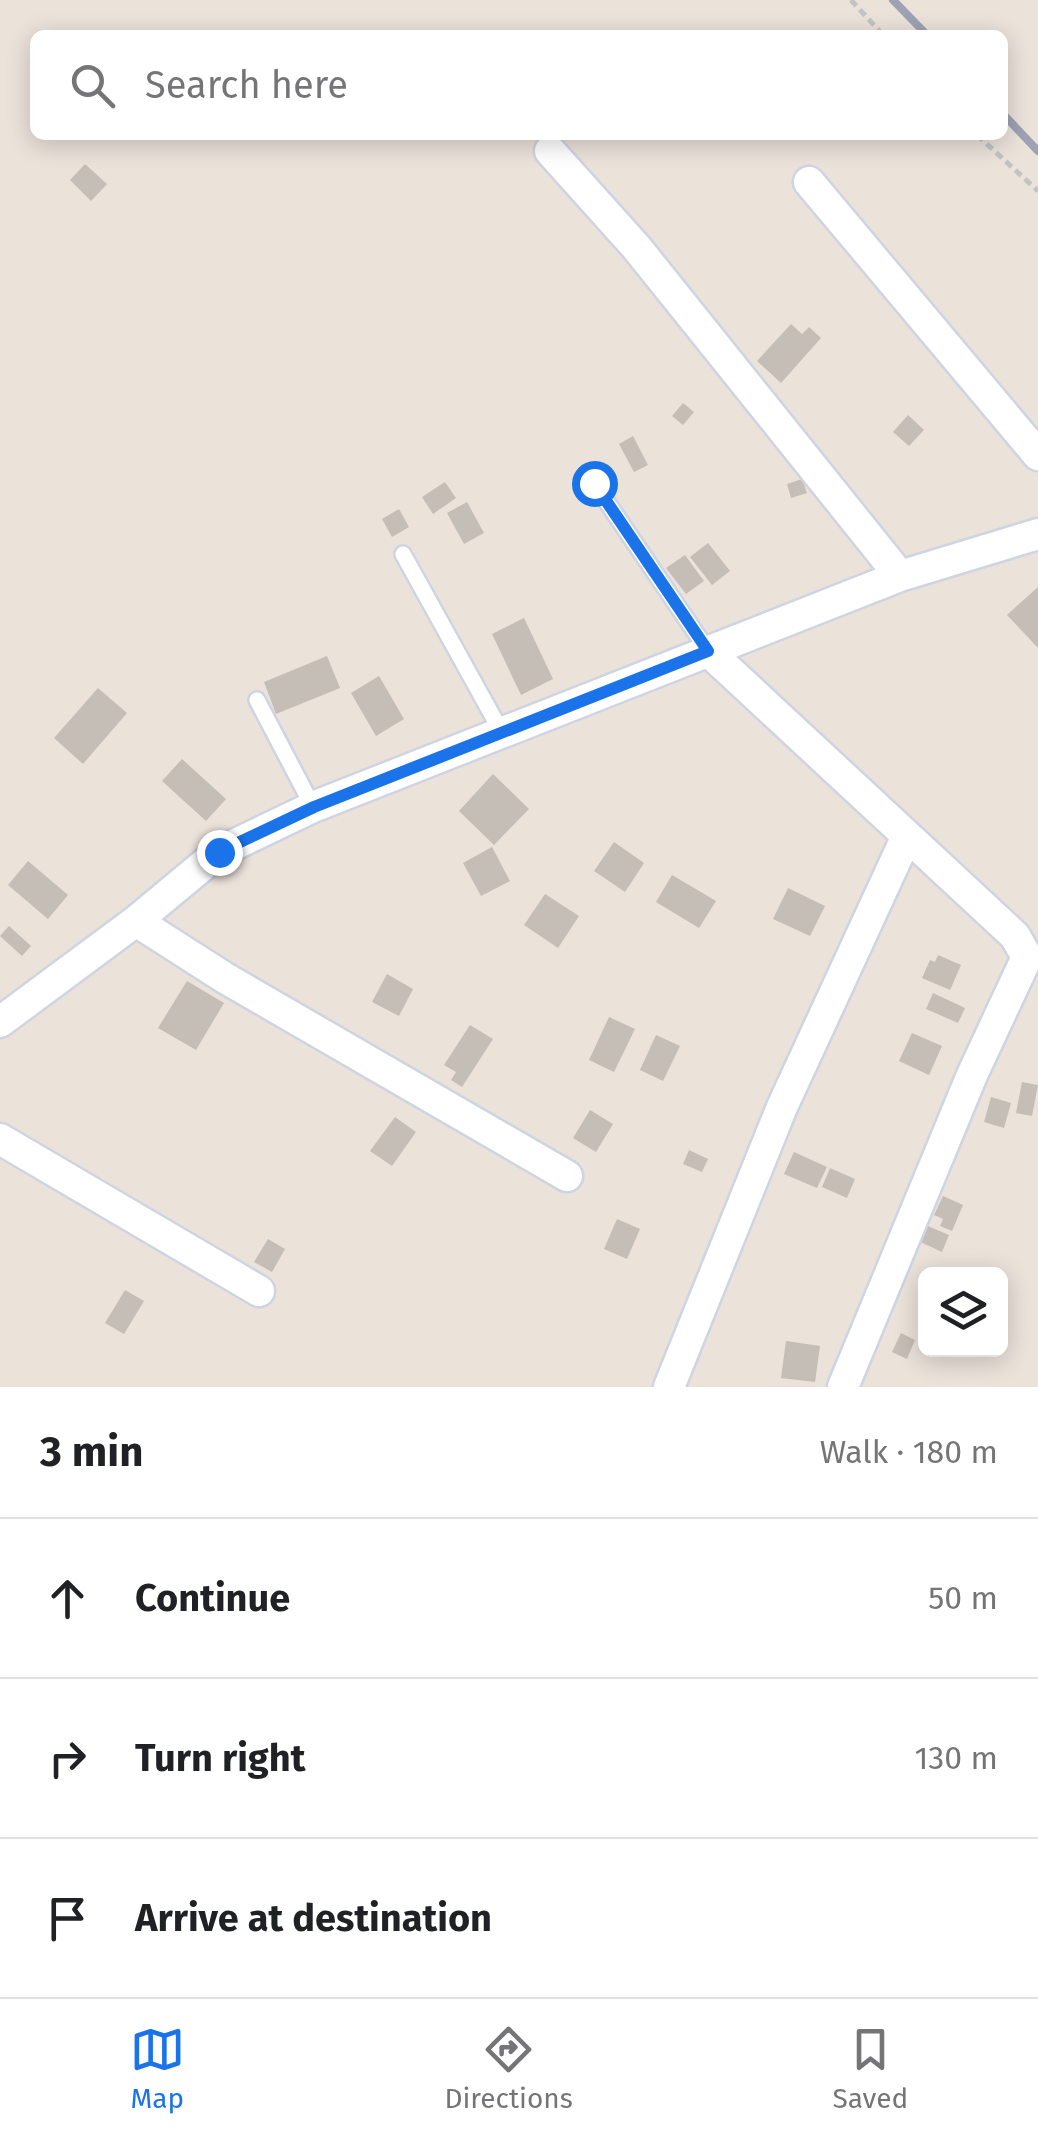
<!DOCTYPE html>
<meta charset="utf-8">
<style>
body{margin:0;font-family:"Fira Sans",sans-serif;background:#f6f6f6;color:#202124}
.controls{position:absolute;right:30px;bottom:30px;display:grid;overflow:hidden;border-radius:15px;box-shadow:0 5px 25px #0003}
.controls button{width:90px;height:90px;display:grid;place-items:center;padding:0;border:0;border-bottom:2px solid #e0e0e0;background:#fff;color:#202124;font:50px sans-serif}
.stop{position:absolute;width:30px;height:30px;margin:-22px;border:8px solid #1a73e8;border-radius:50%;background:#fff}
.stop.end{background:#1a73e8;border-color:#fff;box-shadow:0 2px 10px #0008}
.list{margin:0;padding:0;list-style:none}
h2{display:flex;justify-content:space-between;align-items:center;height:130px;margin:0;padding:0 40px;font-size:42px}
h2 small{font-size:32px;font-weight:400;color:#757577}
.list li{display:grid;grid-template-columns:65px 1fr auto;gap:30px;align-items:center;box-sizing:border-box;height:160px;padding:0 40px;border-top:2px solid #e0e0e0}
.list b{display:block;font-size:38px;white-space:nowrap}
.list em{font-size:32px;font-style:normal;color:#757577}
.icon{flex:none;width:55px;height:55px;fill:none;stroke:currentColor;stroke-width:2;stroke-linecap:round;stroke-linejoin:round}
.map{position:relative;flex:none;width:1038px;height:1387px;overflow:hidden}
.search{position:absolute;background:#fff;box-shadow:0 5px 25px #0003;left:30px;right:30px;top:30px;height:110px;display:flex;align-items:center;gap:25px;box-sizing:border-box;padding:0 35px;border-radius:15px;color:#757577;font-size:38px}
.sheet{height:610px;background:#fff}
nav{display:flex;justify-content:space-around;align-items:center;box-sizing:border-box;height:140px;border-top:2px solid #e0e0e0;background:#fff;font-size:28px;color:#757577}
nav a{display:grid;justify-items:center;gap:5px}
nav .on{color:#1a73e8}
.map>svg:first-child{display:block}
</style>
<div class="map">
<svg width="1038" height="1387" viewBox="0 0 1038 1387">
<rect width="100%" height="100%" fill="#ebe2da"/>
<path fill="#c4beb6" d="M85 164 107 184 91 201 70 180Z
M791 324 802 334 809 327 821 338 781 383 757 361Z
M683 403 694 412 683 425 672 416Z
M908 415 924 430 909 446 893 432Z
M633 436 648 465 634 472 619 444Z
M802 479 807 493 791 498 787 484Z
M445 482 456 498 433 514 422 497Z
M467 502 484 533 464 544 447 513Z
M399 509 409 527 392 537 382 519Z
M708 543 730 571 712 585 690 557Z
M685 555 704 581 686 594 666 568Z
M1038 587V648L1007 615Z
M524 618 553 679 521 695 492 634Z
M327 656 340 688 276 714 264 682Z
M379 676 404 719 376 736 351 693Z
M98 688 127 713 83 764 54 738Z
M182 759 226 799 206 821 162 781Z
M493 774 529 809 494 845 459 811Z
M614 842 644 863 625 892 594 871Z
M492 847 510 881 481 896 463 863Z
M28 861 68 895 48 919 8 885Z
M672 875 716 901 699 928 656 902Z
M788 888 825 906 810 936 773 919Z
M545 894 579 916 558 948 524 925Z
M9 926 31 946 22 956 0 936Z
M938 955 961 965 950 990 922 978 930 960 935 962Z
M387 974 413 989 399 1016 372 1002Z
M187 981 224 1003 196 1050 158 1028Z
M933 993 965 1008 958 1023 926 1009Z
M609 1017 635 1029 614 1072 589 1060Z
M470 1025 493 1039 462 1087 451 1080 456 1072 444 1065Z
M912 1033 942 1046 929 1075 899 1061Z
M656 1035 680 1046 663 1081 640 1070Z
M1022 1082 1038 1085 1032 1116 1016 1113Z
M991 1097 1011 1103 1004 1128 984 1122Z
M590 1110 613 1124 596 1152 573 1138Z
M395 1117 416 1132 392 1166 370 1151Z
M689 1150 708 1159 702 1172 683 1164Z
M794 1152 827 1167 817 1188 784 1174Z
M830 1168 855 1179 847 1198 822 1187Z
M943 1196 963 1205 952 1231 940 1226 943 1219 934 1215Z
M617 1219 640 1229 627 1259 604 1249Z
M923 1224 949 1235 942 1252 916 1240Z
M268 1239 285 1249 272 1272 254 1262Z
M125 1290 144 1301 124 1334 105 1323Z
M901 1333 915 1340 907 1359 892 1352Z
M786 1341 820 1346 815 1382 781 1378Z"/>
<g fill="none" stroke-linecap="round" stroke-linejoin="round">
<g stroke="#cfd4e2" stroke-width="20">
<path id="service" d="M594 483 708 651
M403 554 502 733
M257 700 313 807"/>
</g>
<g stroke="#cfd4e2" stroke-width="35">
<path id="minor" d="M550 151 637 248 900 576
M809 182 1038 455
M708 651 1015 936 1027 957 972 1075 843 1387
M136 921 225 978 567 1176
M0 1022 136 921 219 852 313 807 900 576 1038 534
M0 1139 259 1291
M669 1387 782 1107 907 836"/>
</g>
<path stroke="#c3c3c3" stroke-width="5" stroke-dasharray="8 5" stroke-linecap="butt" d="M851 0 883 35
M977 135 1038 191"/>
<use href="#service" stroke="#fff" stroke-width="15"/>
<use href="#minor" stroke="#fff" stroke-width="30"/>
<path stroke="#9da2b4" stroke-width="8" d="M893 0 927 35
M1003 114 1038 151"/>
</g>
<g fill="none" stroke-linecap="round" stroke-linejoin="round">
<path stroke="#1a73e8" stroke-width="12" d="M219 852 314 807 708 651 594 483"/>
</g>
</svg>
<div class="controls">
<button><svg class="icon" aria-label="layers" viewBox="0 0 24 24"><path d="M12 4l9 5-9 5-9-5zM3 14l9 5 9-5"/></svg></button>
</div>
<div class="stop" style="left:594px;top:483px"></div>
<div class="stop end" style="left:219px;top:852px"></div>
<div class="search"><svg class="icon" aria-label="search" viewBox="0 0 24 24"><circle cx="10" cy="10" r="6"/><path d="M15 15l6 6"/></svg>Search here</div>
</div>
<section class="sheet">
<h2>3 min<small>Walk · 180 m</small></h2>
<ul class="list">
<li><svg class="icon" aria-label="ahead" viewBox="0 0 24 24"><path d="M12 20V5M6 11l6-6 6 6"/></svg><div><b>Continue</b></div><em>50 m</em></li>
<li><svg class="icon" aria-label="right" viewBox="0 0 24 24"><path d="M7 20v-9h11M14 6l5 5-5 5"/></svg><div><b>Turn right</b></div><em>130 m</em></li>
<li><svg class="icon" aria-label="arrive" viewBox="0 0 24 24"><path d="M6 21V4h12l-3 4 3 4H6"/></svg><div><b>Arrive at destination</b></div></li>
</ul>
</section>
<nav>
<a class="on"><svg class="icon" aria-label="map" viewBox="0 0 24 24"><path d="M3 6l6-2 6 2 6-2v14l-6 2-6-2-6 2zM9 4v14M15 6v14"/></svg>Map</a>
<a><svg class="icon" aria-label="directions" viewBox="0 0 24 24"><path d="M12 3l9 9-9 9-9-9zM9 14v-3h6M13 9l2 2-2 2"/></svg>Directions</a>
<a><svg class="icon" aria-label="saved" viewBox="0 0 24 24"><path d="M7 4h10v16l-5-4-5 4z"/></svg>Saved</a>
</nav>
